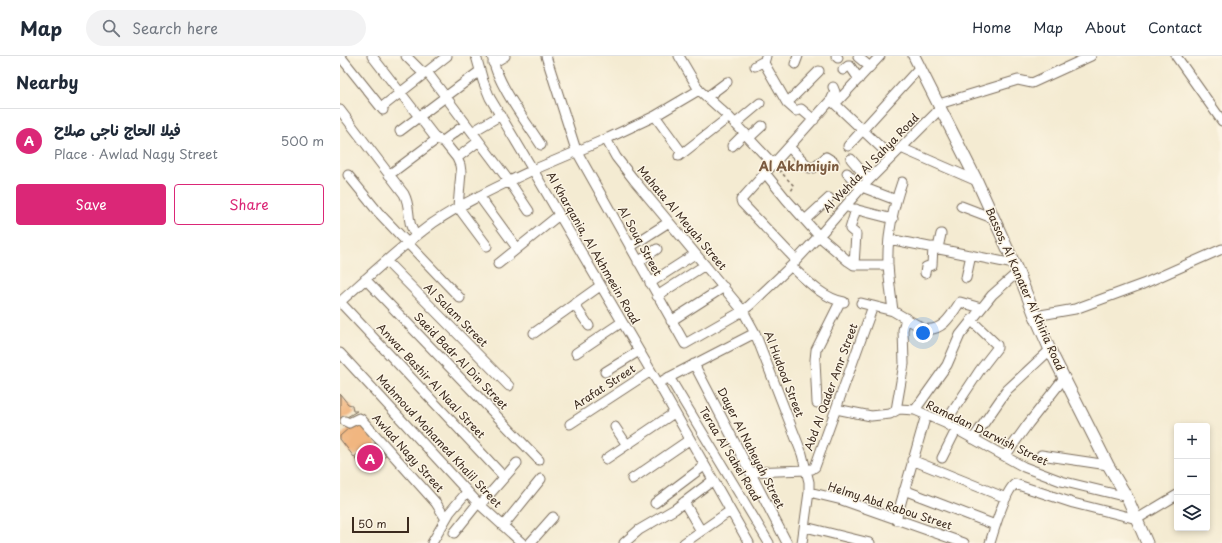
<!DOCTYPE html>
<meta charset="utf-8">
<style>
body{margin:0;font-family:"Playpen Sans","Playpen Sans Arabic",sans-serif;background:#f2f2f3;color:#1f2937}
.controls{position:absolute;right:12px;bottom:12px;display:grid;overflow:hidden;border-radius:4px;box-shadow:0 2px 6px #0003}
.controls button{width:36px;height:36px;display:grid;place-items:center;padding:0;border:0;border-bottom:1px solid #e0e1e3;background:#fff;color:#1f2937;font:20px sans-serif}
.scale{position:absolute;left:12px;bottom:10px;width:57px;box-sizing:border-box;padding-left:4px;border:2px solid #3b2a1e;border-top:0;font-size:11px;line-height:14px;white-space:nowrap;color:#3b2a1e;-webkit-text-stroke:3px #fcf5e5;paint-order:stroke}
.you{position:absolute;left:583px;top:277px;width:14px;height:14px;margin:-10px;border:3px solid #fff;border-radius:50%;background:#1a73e8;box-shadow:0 0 0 6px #1a73e833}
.badge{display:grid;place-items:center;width:26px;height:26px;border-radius:50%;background:#db2777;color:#fff;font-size:13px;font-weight:700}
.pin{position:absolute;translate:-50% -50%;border:2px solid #fff;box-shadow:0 1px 4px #0006}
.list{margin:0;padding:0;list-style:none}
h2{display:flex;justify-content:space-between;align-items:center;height:52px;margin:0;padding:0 16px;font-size:17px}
h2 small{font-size:13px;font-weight:400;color:#747a83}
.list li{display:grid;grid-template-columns:26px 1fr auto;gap:12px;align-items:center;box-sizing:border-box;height:64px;padding:0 16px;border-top:1px solid #e0e1e3}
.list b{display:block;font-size:15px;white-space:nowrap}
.list p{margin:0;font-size:13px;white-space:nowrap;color:#747a83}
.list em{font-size:13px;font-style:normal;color:#747a83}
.actions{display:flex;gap:8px;padding:12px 16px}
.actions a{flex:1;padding:9px 0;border:1px solid #db2777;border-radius:4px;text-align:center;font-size:14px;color:#db2777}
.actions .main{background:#db2777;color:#fff}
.icon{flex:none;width:22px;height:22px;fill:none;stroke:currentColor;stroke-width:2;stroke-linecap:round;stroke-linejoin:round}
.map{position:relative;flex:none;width:882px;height:487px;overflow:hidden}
header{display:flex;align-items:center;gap:24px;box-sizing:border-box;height:56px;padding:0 20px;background:#fff;border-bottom:1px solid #e0e1e3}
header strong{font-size:19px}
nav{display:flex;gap:22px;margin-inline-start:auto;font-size:14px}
.search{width:280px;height:36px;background:#f2f2f3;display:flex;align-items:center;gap:10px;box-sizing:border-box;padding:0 14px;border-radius:22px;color:#747a83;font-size:15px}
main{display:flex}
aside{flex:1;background:#fff}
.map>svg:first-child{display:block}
</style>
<header>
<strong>Map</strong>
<div class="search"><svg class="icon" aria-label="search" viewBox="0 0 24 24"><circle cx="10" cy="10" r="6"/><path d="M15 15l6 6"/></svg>Search here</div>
<nav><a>Home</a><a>Map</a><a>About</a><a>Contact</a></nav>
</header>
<main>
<aside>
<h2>Nearby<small></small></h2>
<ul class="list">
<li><span class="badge">A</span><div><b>فيلا الحاج ناجى صلاح</b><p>Place · Awlad Nagy Street</p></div><em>500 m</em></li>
</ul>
<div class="actions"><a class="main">Save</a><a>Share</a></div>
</aside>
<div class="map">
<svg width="882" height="487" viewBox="0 0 882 487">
<rect width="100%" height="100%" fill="#fcf5e5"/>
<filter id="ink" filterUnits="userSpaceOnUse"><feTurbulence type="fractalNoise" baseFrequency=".025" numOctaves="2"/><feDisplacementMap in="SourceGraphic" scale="8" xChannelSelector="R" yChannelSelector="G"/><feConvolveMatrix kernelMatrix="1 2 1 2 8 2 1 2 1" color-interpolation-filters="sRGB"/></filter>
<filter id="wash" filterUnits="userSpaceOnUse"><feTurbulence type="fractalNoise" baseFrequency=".012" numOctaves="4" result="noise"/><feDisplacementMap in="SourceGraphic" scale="16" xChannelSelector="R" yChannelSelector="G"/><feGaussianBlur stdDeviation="0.9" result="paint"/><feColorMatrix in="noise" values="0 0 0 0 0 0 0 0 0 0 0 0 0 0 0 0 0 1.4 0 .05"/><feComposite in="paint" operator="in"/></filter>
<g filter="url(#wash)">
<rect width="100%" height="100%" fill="#f4ebd2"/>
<g id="blocks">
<path fill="#f1b680" d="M0 338 8 348 12 349 13 355H17L2 364 0 361Z
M18 364 37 386 14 401 0 383V380Z
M35 387 46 400 24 414 15 403Z"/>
</g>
</g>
<g filter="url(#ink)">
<use href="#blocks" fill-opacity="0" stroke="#7c6e5d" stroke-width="1"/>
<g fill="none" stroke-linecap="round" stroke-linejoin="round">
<g stroke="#7c6e5d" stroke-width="11">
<path id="minor" d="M0 0 43 54
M32 0 94 80 105 87 117 102 120 109 121 116 118 151 147 190
M66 0 84 18
M136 0 143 25 150 42 193 114 266 83 315 60 359 34
M152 0C157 28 185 64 201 89
M206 0 236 94 345 288 401 256 409 250 451 210 479 180 522 131 601 52
M339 0 359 34 389 61 433 108
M426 0 424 7 447 47 456 55 461 53 474 64
M496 0 498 2
M836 0 882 65
M518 1 530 11
M153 7 165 0
M455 8 458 0
M415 10 424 5
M503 14 508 10H510L519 23
M87 16 169 125 189 155
M367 41 387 26
M492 45V42L495 36 493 31
M447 47 479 15
M495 48 540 0
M599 48 678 24 692 27 751 0
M42 51 107 0
M0 54 64 138C72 153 65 164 76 180
M315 60 342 97
M395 68 420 47
M60 75 140 15
M132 76 161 59
M409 82 422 70
M266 83 276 101 294 124 403 255 415 277 462 398 469 426V436L462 487
M103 85 126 68
M392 90 405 77
M508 90 580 11
M449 91 470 112H474L486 101 494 106
M561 92 637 125
M339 100 389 61
M117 102 139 85
M511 103 529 124
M425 117 446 143 479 180 508 205 514 209H548
M507 117 521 132
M8 119 38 156 120 242
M49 119 97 83
M522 131 556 144
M139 140 177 192
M621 150 655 163
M510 152 553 163
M465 164 489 142
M549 183 674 208
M290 191 329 166
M598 192 601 178
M456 204 402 147 401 144 490 45H491L495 48 551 101
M46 205 169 330
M298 206 317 193
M158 208 219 159
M514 209 516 178 510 173 516 153
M451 210C466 224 483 242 504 246
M585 217 586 211 592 209 593 191
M626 222 631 199
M25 223 199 404
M310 227 355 198
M317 240 365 209
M0 246C30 219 60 191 93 167 124 146 159 130 193 114L318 327 409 487
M0 246 164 421
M521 247 553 255 584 273C602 276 611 260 620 246L641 252
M234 248 249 270
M553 255C551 239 549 224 548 208 547 181 553 152 562 126
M695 260 735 253 803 228 882 193
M331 265 384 231
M194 277 260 230
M0 297 138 447 182 487
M236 297 282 266
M354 308 447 487
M265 316 299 295
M329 321 429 487
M324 324 415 277
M477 347 475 304 476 294 500 246
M496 353 531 360 550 358 559 353 575 354 605 367 684 411 721 425 787 441
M556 354 564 308 563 274 566 262
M575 354 607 309 620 279 652 239 678 216
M5 365 9 367 19 362 21 363 96 447 106 463
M605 367 640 314 657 292V289L631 264
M230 368 311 315
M275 371 287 389
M633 383 667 334 710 294
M701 399 768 409
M665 400 688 368 724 322
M602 402 616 374
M266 403 334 357
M572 404 666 442
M411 416 467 414 472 413 475 411 533 250
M292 423 349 384
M564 434 655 469
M469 436 502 444 624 487
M344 446 361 475
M315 447 364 410
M140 449 177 407
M556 464 586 359
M163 470 201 423
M465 471 530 487
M114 477 138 447
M92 487 110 456 127 436
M190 487 213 461
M284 487 299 474 335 453 372 425
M344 487 390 455
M650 487C654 474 665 435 675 428L733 447 797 463 837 439"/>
</g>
<g stroke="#7c6e5d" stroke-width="13">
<path id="tertiary" d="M574 0 637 125 678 216 695 260 710 294 768 409 787 441 807 487"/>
</g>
<path stroke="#7c6e5d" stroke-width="1.5" stroke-dasharray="3 3" stroke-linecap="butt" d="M439 114 454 130 450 137"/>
<use href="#minor" stroke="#fff" stroke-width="9"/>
<use href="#tertiary" stroke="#fff" stroke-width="11"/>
</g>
</g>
<g text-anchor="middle" stroke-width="3" stroke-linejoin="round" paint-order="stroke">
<g font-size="11" fill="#3b2a1e" stroke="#fcf5e5">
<text transform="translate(531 107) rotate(-46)" y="4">Al Wehda Al Sahya Road</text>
<text transform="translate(342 162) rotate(50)" y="4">Mahata Al Meyah Street</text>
<text transform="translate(300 185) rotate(61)" y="4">Al Souq Street</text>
<text transform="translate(253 192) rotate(60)" y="4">Al Kharqania, Al Akhmeein Road</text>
<text transform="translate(685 233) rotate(66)" y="4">Bassos, Al Kanater Al Khiria Road</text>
<text transform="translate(116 259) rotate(45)" y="4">Al Salam Street</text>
<text transform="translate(121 305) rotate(46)" y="4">Saeid Badr Al Din Street</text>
<text transform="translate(444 318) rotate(69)" y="4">Al Hudood Street</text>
<text transform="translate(91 325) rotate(47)" y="4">Anwar Bashir Al Naal Street</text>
<text transform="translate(264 331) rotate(-33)" y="4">Arafat Street</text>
<text transform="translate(491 331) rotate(-70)" y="4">Abd Al Qader Amr Street</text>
<text transform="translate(647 377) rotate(26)" y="4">Ramadan Darwish Street</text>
<text transform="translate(99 385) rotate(47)" y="4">Mahmoud Mohamed Khalil Street</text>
<text transform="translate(411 392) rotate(63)" y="4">Dayer Al Naheyah Street</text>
<text transform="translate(68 397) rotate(48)" y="4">Awlad Nagy Street</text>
<text transform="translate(390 398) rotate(59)" y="4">Teraa Al Sahel Road</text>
<text transform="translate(550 450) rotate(18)" y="4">Helmy Abd Rabou Street</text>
</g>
<g font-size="13" font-weight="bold" fill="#7b5b40" stroke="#fcf5e5">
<text x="459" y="115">Al Akhmiyin</text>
</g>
</g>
</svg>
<div class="controls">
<button>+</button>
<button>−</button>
<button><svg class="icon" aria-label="layers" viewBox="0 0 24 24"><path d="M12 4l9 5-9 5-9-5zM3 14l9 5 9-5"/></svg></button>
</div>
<div class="scale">50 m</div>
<div class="you"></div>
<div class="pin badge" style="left:30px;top:402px">A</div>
</div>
</main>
